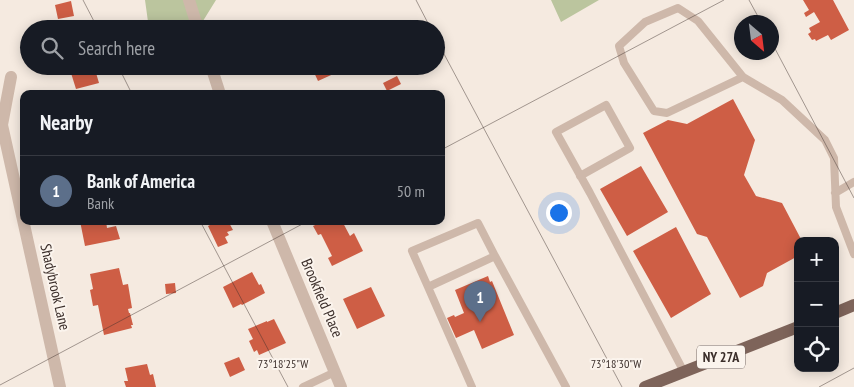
<!DOCTYPE html>
<meta charset="utf-8">
<style>
body{margin:0;font-family:"PT Sans Narrow",sans-serif;background:#242831;color:#f1f3f6}
.controls{position:absolute;right:15px;bottom:15px;display:grid;overflow:hidden;border-radius:10px;box-shadow:0 2px 12px #0003}
.controls button{width:45px;height:45px;display:grid;place-items:center;padding:0;border:0;border-bottom:1px solid #363941;background:#171b24;color:#f1f3f6;font:25px sans-serif}
.compass{position:absolute;left:734px;top:15px;width:45px;height:45px;border-radius:50%;background:#171b24;box-shadow:0 2px 12px #0003;rotate:152deg}
.you{position:absolute;left:558px;top:212px;width:18px;height:18px;margin:-12px;border:4px solid #fff;border-radius:50%;background:#1a73e8;box-shadow:0 0 0 8px #1a73e833}
.badge{display:grid;place-items:center;width:32px;height:32px;border-radius:50%;background:#b45309;color:#fff;font-size:16px;font-weight:700}
.pin{position:absolute;translate:-50% -41px;filter:drop-shadow(0 1px 2px #0008)}
.pin::after{content:'';position:absolute;top:26px;width:18px;height:15px;background:inherit;clip-path:polygon(0 0,100% 0,50% 100%)}
.list{margin:0;padding:0;list-style:none}
h2{display:flex;justify-content:space-between;align-items:center;height:65px;margin:0;padding:0 20px;font-size:21px}
h2 small{font-size:16px;font-weight:400;color:#9ea1a6}
.list li{display:grid;grid-template-columns:32px 1fr auto;gap:15px;align-items:center;box-sizing:border-box;height:70px;padding:0 20px;border-top:1px solid #363941}
.list b{display:block;font-size:19px;white-space:nowrap}
.list p{margin:0;font-size:16px;white-space:nowrap;color:#9ea1a6}
.list em{font-size:16px;font-style:normal;color:#9ea1a6}
.icon{flex:none;width:28px;height:28px;fill:none;stroke:currentColor;stroke-width:2;stroke-linecap:round;stroke-linejoin:round}
.map{position:relative;flex:none;width:854px;height:387px;overflow:hidden}
.search{position:absolute;background:#171b24;box-shadow:0 2px 12px #0003;left:20px;top:20px;width:425px;height:55px;display:flex;align-items:center;gap:12px;box-sizing:border-box;padding:0 18px;border-radius:28px;color:#9ea1a6;font-size:19px}
.panel{position:absolute;background:#171b24;box-shadow:0 2px 12px #0003;left:20px;top:90px;width:425px;height:135px;border-radius:10px}
.map>svg:first-child{display:block}
</style>
<div class="map">
<svg width="854" height="387" viewBox="0 0 854 387">
<rect width="100%" height="100%" fill="#f5eae0"/>
<path fill="#bbc59e" d="M145 0H216L198 29H149Z
M551 0H599L561 22Z"/>
<path fill="#ce5e45" d="M803 0H833L849 30 831 40 828 35 816 41 815 39 812 40 808 34 811 32 809 28 820 22 814 12 806 17 804 13 809 10Z
M71 1 74 16 58 19 55 5Z
M116 25 117 29H102V28Z
M67 66H94L99 83 76 89 71 73 69 74Z
M241 66H264L245 75Z
M311 66H338L340 71 318 81Z
M397 76 401 84 387 91 383 83Z
M733 99 755 140 744 175 756 196 782 203 802 241H798V256L767 273 763 286 740 298 707 237 697 234 643 133 668 120 687 124Z
M641 166 668 212 627 236 600 189Z
M80 221H106L107 228 116 226 120 239 85 246Z
M208 221H228L233 230 227 232 229 235 225 237 228 243 218 247 208 226 210 225Z
M328 221H342L350 236 354 233 363 251 332 266 328 258 332 256 321 234 318 235 313 226 322 222 323 224Z
M676 227 711 294 671 318 633 251Z
M119 268 123 285 128 284 132 308 128 309 129 313H130L133 325H131L132 328 104 335 98 305 93 306 90 290 93 289 90 274Z
M252 272 259 285 261 284 265 293 242 305 241 304 233 308 223 287Z
M488 276 490 282 492 281 514 335 482 349 474 330 456 338 447 318 454 315 455 317 464 313 455 290Z
M175 283 176 293 166 294 165 284Z
M371 287 385 316 357 329 343 299Z
M274 319 286 343 259 355 257 350 254 352 249 341 253 339 248 329 267 321V322Z
M239 357 245 370 230 377 224 363Z
M147 364 150 375 153 374 156 387H126L124 381H128L125 368Z"/>
<g fill="none" stroke-linecap="round" stroke-linejoin="round">
<path stroke="#ceb8aa" stroke-width="8" d="M743 77 667 113 654 111 624 63 619 46 645 22 678 8 698 21 743 77 782 100 825 140 834 158 836 207 854 254
M580 176 630 148 606 105 556 132 590 193 684 372
M835 193 854 182
M428 287 412 251 478 223 495 256
M303 387 335 372
M472 387 428 287 495 256 566 387"/>
<path stroke="#ceb8aa" stroke-width="12" d="M189 0 198 29
M211 66 220 94
M11 77 2 125 60 387
M272 221 341 387"/>
<path stroke="#7e645a" stroke-width="12" d="M835 313 854 305
M645 387 798 327"/>
</g>
<path fill="none" stroke="#3b2e2a" stroke-width="1" stroke-opacity="0.45" d="M83 0 98 29M416 0 431 29M749 0 761 22M436 39 622 387M772 43 854 198M118 66 132 94M441 150 724 0M200 221 288 387M0 385 308 221M819 387 854 368"/>
<g text-anchor="middle" stroke-width="4" stroke-linejoin="round" paint-order="stroke">
<rect fill="#fbf4ed" stroke="#756964" stroke-width="1" x="697" y="345.5" width="48" height="23" rx="4"/>
<g font-size="14" font-weight="bold" fill="#3b2e2a">
<text x="721" y="362">NY 27A</text>
</g>
<g font-size="15" fill="#3b2e2a" stroke="#fbf4ed">
<text transform="translate(55 287) rotate(77)" y="5">Shadybrook Lane</text>
<text transform="translate(322 298) rotate(67)" y="5">Brookfield Place</text>
</g>
</g>
<g font-size="12" text-anchor="middle" fill="#3b2e2a" stroke="#fbf4ed" stroke-width="4" stroke-linejoin="round" paint-order="stroke">
<text x="283" y="368">73°18'25"W</text>
<text x="616" y="368">73°18'30"W</text>
</g>
</svg>
<div class="controls">
<button>+</button>
<button>−</button>
<button><svg class="icon" aria-label="locate" viewBox="0 0 24 24"><circle cx="12" cy="12" r="6"/><path d="M12 2v4M12 18v4M2 12h4M18 12h4"/></svg></button>
</div>
<svg class="compass" viewBox="-18 -18 36 36"><path d="M0-13l5 13h-10z" fill="#e53935"/><path d="M0 13l5-13h-10z" fill="#9ea1a6"/></svg>
<div class="you"></div>
<div class="pin badge" style="left:480px;top:322px;background:#5c6f8a">1</div>
<div class="search"><svg class="icon" aria-label="search" viewBox="0 0 24 24"><circle cx="10" cy="10" r="6"/><path d="M15 15l6 6"/></svg>Search here</div>
<section class="panel">
<h2>Nearby<small></small></h2>
<ul class="list">
<li><span class="badge" style="background:#5c6f8a">1</span><div><b>Bank of America</b><p>Bank</p></div><em>50 m</em></li>
</ul>
</section>
</div>
